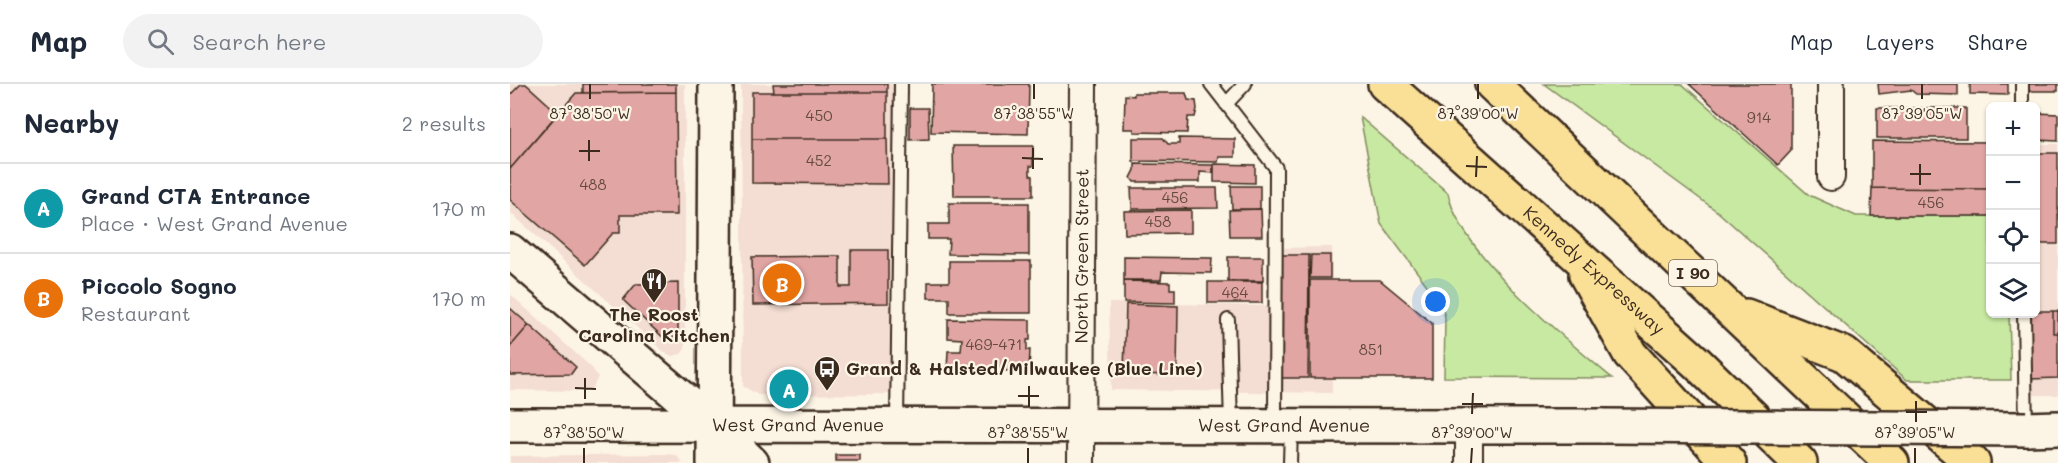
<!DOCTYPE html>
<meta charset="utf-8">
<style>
body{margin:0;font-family:Mali,sans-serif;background:#f2f2f3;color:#1f2937}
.controls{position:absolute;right:18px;top:18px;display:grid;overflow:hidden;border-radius:9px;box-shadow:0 2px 4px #0004}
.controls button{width:54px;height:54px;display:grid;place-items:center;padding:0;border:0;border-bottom:2px solid #e0e1e3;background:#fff;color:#1f2937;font:30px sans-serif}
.you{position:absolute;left:926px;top:218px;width:21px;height:21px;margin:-15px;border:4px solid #fff;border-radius:50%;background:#1a73e8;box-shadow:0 0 0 9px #1a73e833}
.badge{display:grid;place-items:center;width:39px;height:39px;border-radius:50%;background:#3b2a1e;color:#fff;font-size:20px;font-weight:700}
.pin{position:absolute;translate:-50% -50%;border:3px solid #fff;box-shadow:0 2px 6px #0006}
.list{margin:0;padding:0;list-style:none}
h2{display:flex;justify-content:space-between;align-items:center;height:78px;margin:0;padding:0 24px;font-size:26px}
h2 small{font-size:20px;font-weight:400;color:#747a83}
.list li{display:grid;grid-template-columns:39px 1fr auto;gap:18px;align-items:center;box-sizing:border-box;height:90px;padding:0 24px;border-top:2px solid #e0e1e3}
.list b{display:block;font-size:22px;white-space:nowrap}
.list p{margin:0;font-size:20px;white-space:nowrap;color:#747a83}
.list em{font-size:20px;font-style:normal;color:#747a83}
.icon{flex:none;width:33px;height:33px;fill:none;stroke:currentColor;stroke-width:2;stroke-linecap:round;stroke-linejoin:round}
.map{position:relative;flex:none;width:1548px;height:379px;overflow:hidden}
header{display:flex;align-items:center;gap:36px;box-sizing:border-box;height:84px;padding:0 30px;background:#fff;border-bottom:2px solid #e0e1e3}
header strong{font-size:28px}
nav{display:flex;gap:33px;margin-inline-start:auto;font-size:21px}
.search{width:420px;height:54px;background:#f2f2f3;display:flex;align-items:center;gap:15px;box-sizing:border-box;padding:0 21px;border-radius:33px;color:#747a83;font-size:22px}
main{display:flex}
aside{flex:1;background:#fff}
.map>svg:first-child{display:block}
</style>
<header>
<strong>Map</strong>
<div class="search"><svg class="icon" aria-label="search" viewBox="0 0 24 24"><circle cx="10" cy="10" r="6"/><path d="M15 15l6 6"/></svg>Search here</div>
<nav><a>Map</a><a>Layers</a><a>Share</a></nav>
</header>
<main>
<aside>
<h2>Nearby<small>2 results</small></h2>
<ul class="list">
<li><span class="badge" style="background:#0f9aa8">A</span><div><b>Grand CTA Entrance</b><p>Place · West Grand Avenue</p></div><em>170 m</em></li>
<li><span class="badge" style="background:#e8710a">B</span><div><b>Piccolo Sogno</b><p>Restaurant</p></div><em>170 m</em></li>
</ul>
</aside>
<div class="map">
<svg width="1548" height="379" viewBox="0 0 1548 379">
<rect width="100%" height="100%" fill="#fcf5e5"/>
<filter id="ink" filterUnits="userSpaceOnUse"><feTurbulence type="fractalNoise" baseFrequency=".0167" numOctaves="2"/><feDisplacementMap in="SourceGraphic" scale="12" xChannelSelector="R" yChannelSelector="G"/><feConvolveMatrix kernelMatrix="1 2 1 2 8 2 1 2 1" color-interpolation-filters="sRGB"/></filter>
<g filter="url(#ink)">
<path fill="#f4ddd2" d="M0 0H175V265L171 270 162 272 155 269 0 128Z
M231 0H391L388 310 248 311 233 302Z
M1526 60H1548V311H1515L1514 230H1526Z
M822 163V309L601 306 599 219 765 222V164Z
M0 210 82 284 88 293 83 303 76 307 0 306Z
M157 370 166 371 173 379H0V372Z"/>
<path fill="#c8e9a2" stroke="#828a60" stroke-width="1.5" d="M1034 0H1172L1299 111 1346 132H1480V230H1499L1501 296H1397L1208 128Z
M850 33 938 109C949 168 1055 255 1102 294L934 293 935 233 931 220 871 140Z"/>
<path fill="#e1a6a4" stroke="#3b2a1e" stroke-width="1.5" d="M11 0H16L48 29 0 85V11Z
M73 0H166V8L73 9Z
M263 0H377V8H264Z
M422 0H519L518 50 421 48Z
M1179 0H1281V67L1268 81Z
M1368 0H1448V11L1406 10 1401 6 1369 10Z
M1460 0H1498V11L1460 10Z
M1519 0H1548V7H1519Z
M166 8 167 131H110V149H103L75 181 0 116V85L66 9Z
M242 8H377V55H242Z
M624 9H676L678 16 686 17 687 25 685 33H678L677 49 624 48V45H614L615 11 624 12Z
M400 24H418L419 55 400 56Z
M1367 24H1456V54H1367Z
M1526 29 1548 30V57L1526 56Z
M623 54H653L658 60H669V54L725 55V73H709L708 78 623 77Z
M242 55H377L378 100 242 99Z
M1362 57 1480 58V105L1362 104Z
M443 62H523V82H520V91L523 92V112H444Z
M1526 69H1548V160H1526Z
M625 80 703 81V89L690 88V98H624L621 94 625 86Z
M704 80 745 81V99L704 98Z
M721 102H750V125H722Z
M621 104H707L708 124 622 125Z
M1362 104 1480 105V132H1361Z
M439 119H519V171L438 170 439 155H418V140H439Z
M751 125 752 152H720L719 126Z
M681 126V149L615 150 614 127Z
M341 166H378V219L243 221 242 173 330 172V203H341Z
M772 171H799L798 294H772Z
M801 171H820V194H800Z
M614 173 702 174 701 189 652 188 651 196H614Z
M718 173H753V197H718Z
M439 177H521V229H439V214H418V198H439Z
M800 196H870L922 239V294H800Z
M614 197 660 198V205H665V219L614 218Z
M698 198H752V219H698Z
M168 199V251L157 257 113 216 126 200Z
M616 220 668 222 667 291 614 290Z
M0 224 19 241 0 263Z
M1526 227H1543V249H1548V294L1520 295V230Z
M1543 227H1548V249H1543Z
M438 235 520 236V256H517V266H520L519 287 437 286 438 267H451L452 255 438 254Z
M19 241 66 283 61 290 0 291V263Z
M266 303H291V310H266Z
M326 371H350V377H326Z"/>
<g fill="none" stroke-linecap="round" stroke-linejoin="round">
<g stroke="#3b2a1e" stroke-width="16">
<path id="service" d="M701 0 766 84 765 340
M1512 0V22
M716 20 735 0
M1514 230 1516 345
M718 236 721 341
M387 341 391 0
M780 379 781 344"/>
</g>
<g stroke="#3b2a1e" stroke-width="30">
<g id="minor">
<path d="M1321 0V93"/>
<path id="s1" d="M571 379 573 0"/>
<path d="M959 379V342"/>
</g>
</g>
<g stroke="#3b2a1e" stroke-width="38">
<g id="secondary">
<path d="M0 167 204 342 242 379"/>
<path id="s2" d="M0 341 1094 342"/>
<path d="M1516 345 1548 344"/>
<path d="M204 379 206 0"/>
</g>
</g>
<g stroke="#3b2a1e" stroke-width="38">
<g id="motorway">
<path id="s3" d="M875 0 1186 278 1290 379"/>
<path d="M982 0 1382 379"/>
<path d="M1076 191 1120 270 1219 379"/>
<path d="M1236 232 1334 270 1463 379"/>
</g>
</g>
<use href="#service" stroke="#fcf5e5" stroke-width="12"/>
<use href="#minor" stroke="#fcf5e5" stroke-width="26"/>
<use href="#secondary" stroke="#fcf5e5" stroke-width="33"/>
<use href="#motorway" stroke="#fadf96" stroke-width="33"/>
<g stroke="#3b2a1e" stroke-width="38" stroke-linecap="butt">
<path id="secondary-bridge" d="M1094 342 1516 345"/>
</g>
<use href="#secondary-bridge" stroke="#fcf5e5" stroke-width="33"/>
</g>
</g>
<path fill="none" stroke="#3b2a1e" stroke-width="2" d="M80 15V0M524 15V0M968 15V0M1412 15V0M69 67H90M512 74 533 75M79 77V56M956 82 977 83M523 85V64M1400 90H1421M966 93 967 72M1410 101V80M65 304 86 305M508 312H529M75 315V294M952 320H973M519 323V302M1396 328H1417M962 330 963 309M1406 338V317M74 379V364M518 379V364M961 379 962 364M1405 379V364"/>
<defs>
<g id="restaurant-pin" transform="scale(1.35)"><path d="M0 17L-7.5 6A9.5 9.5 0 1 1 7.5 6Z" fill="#3b2a1e" stroke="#fcf5e5"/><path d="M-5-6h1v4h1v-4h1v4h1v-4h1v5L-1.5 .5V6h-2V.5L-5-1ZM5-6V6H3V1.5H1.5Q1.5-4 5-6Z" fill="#fff"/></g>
<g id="bus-pin" transform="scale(1.35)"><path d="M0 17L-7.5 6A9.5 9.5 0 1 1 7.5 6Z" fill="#3b2a1e" stroke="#fcf5e5"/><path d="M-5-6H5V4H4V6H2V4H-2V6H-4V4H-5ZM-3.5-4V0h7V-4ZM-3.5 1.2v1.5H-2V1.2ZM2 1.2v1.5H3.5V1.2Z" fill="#fff"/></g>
</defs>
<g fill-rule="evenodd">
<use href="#restaurant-pin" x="144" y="197"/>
<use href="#bus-pin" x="317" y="285"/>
</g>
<g text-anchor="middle" stroke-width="4.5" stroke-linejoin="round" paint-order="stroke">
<g font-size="15" fill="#644940">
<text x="309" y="37">450</text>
<text x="1249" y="39">914</text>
<text x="309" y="82">452</text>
<text x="83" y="106">488</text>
<text x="665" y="119">456</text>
<text x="1421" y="124">456</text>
<text x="648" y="143">458</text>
<text x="725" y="214">464</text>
<text x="484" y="266">469-471</text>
<text x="861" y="271">851</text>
</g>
<rect fill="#fcf5e5" stroke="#75675a" stroke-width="1.5" x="1159" y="176" width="48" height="26" rx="4.5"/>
<g font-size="16" font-weight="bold" fill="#3b2a1e">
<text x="1183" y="195">I 90</text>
</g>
<g font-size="18" fill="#3b2a1e" stroke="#fcf5e5">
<text dy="6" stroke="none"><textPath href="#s1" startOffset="207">North Green Street</textPath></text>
<text dy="6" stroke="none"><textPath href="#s3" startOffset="280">Kennedy Expressway</textPath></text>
<text dy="6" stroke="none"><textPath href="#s2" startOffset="288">West Grand Avenue</textPath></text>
<text dy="6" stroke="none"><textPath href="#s2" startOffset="774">West Grand Avenue</textPath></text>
</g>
<g font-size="18" font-weight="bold" fill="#3b2a1e" stroke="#fcf5e5">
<text x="144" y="237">The Roost<tspan x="144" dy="21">Carolina Kitchen</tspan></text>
<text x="336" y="291" text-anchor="start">Grand &amp; Halsted/Milwaukee (Blue Line)</text>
</g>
</g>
<g font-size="15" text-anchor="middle" fill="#3b2a1e" stroke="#fcf5e5" stroke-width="4.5" stroke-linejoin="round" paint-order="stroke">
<text x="80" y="35">87°38'50"W</text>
<text x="524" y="35">87°38'55"W</text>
<text x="968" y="35">87°39'00"W</text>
<text x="1412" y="35">87°39'05"W</text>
<text x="74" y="354">87°38'50"W</text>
<text x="518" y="354">87°38'55"W</text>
<text x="962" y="354">87°39'00"W</text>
<text x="1405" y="354">87°39'05"W</text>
</g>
</svg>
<div class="controls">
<button>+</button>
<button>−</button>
<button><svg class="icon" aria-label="locate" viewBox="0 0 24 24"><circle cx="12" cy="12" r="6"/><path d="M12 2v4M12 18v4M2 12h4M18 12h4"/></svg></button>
<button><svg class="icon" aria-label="layers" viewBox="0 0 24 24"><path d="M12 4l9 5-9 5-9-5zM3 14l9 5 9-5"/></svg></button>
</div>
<div class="you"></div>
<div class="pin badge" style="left:279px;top:305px;background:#0f9aa8">A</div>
<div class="pin badge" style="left:272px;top:199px;background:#e8710a">B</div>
</div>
</main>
